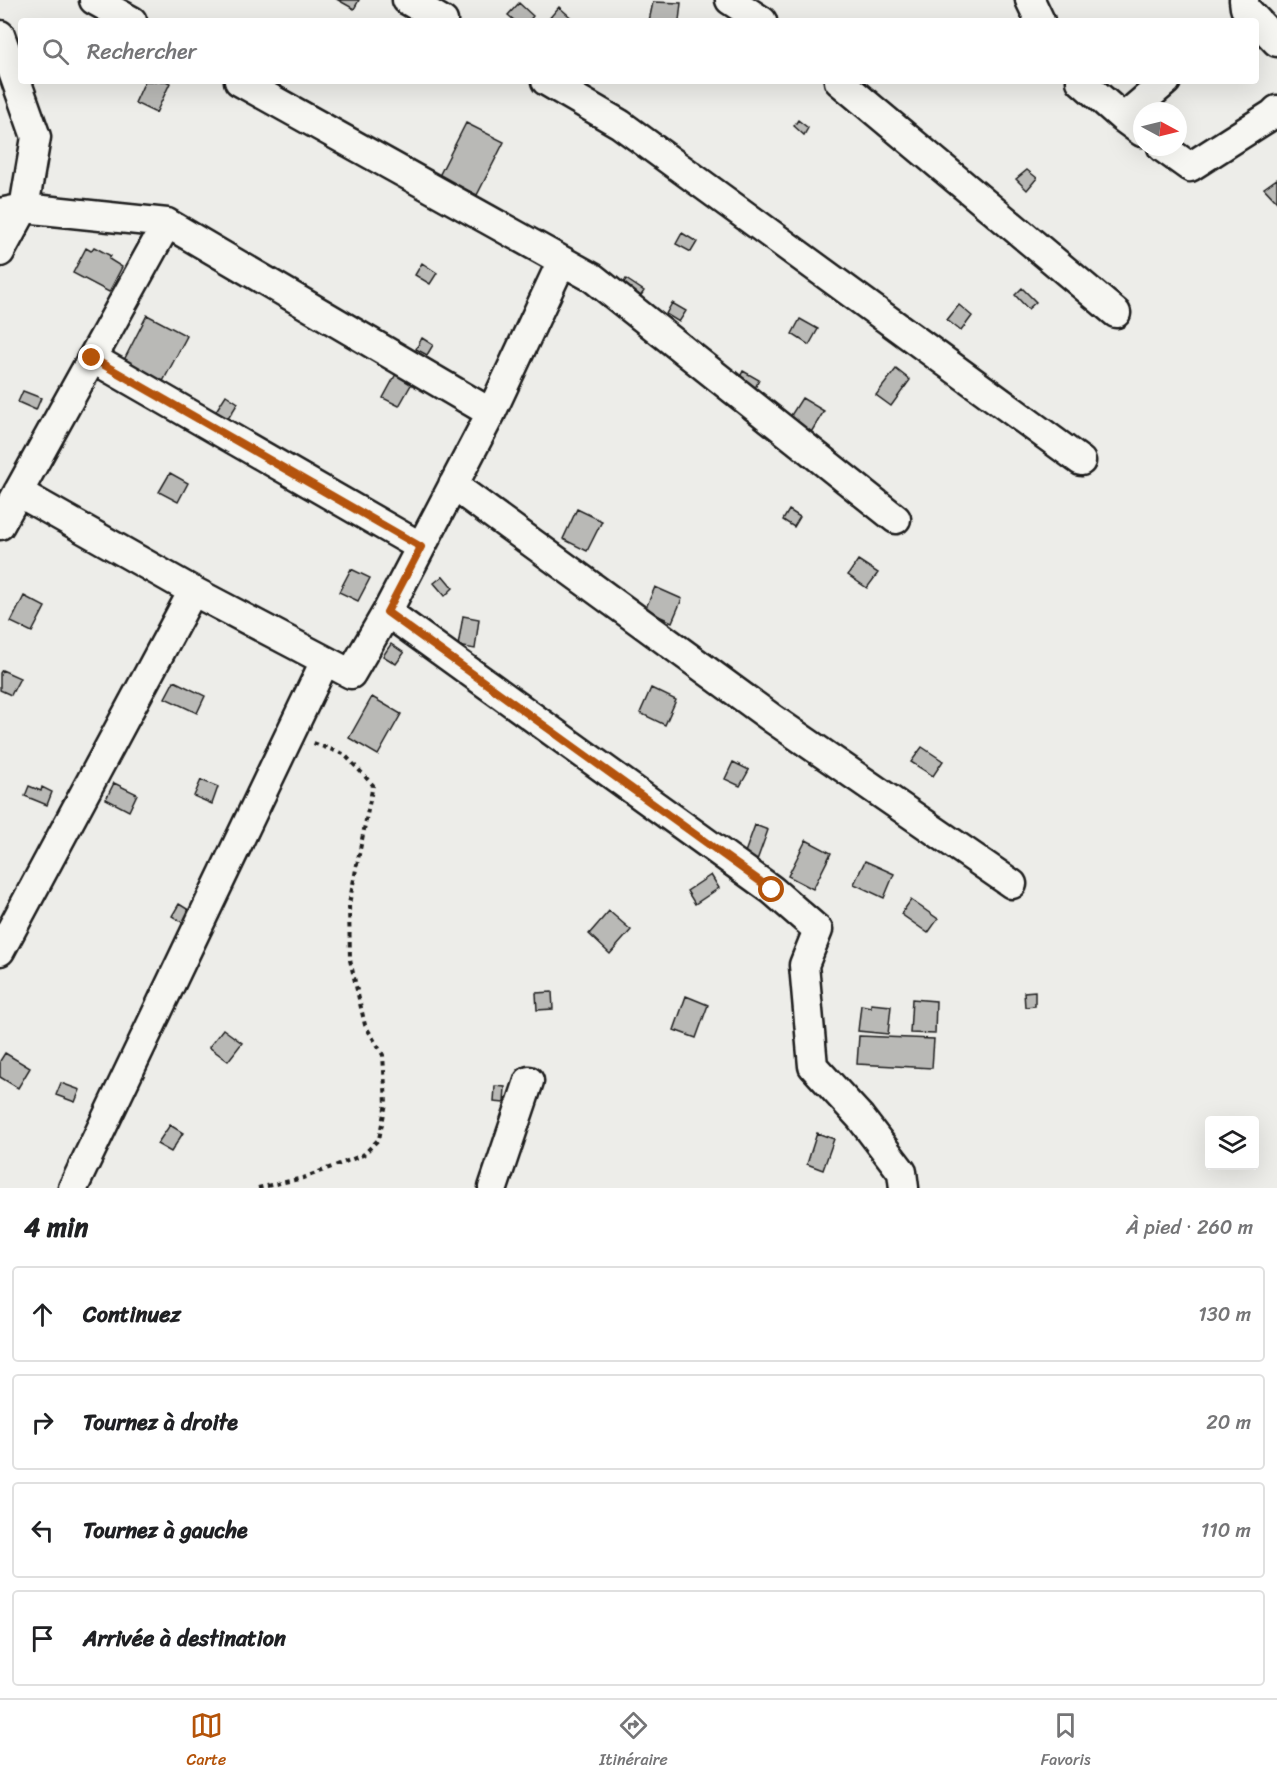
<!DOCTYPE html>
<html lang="fr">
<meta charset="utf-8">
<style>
body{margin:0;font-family:Sriracha,sans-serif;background:#f6f6f6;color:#202124}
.controls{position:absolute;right:18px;bottom:18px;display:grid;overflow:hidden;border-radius:6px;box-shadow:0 6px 24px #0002}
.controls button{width:54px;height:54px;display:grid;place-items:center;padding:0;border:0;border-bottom:2px solid #e0e0e0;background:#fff;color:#202124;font:30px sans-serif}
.compass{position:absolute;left:1133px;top:102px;width:54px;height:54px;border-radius:50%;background:#fff;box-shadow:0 6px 24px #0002;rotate:97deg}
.stop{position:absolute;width:18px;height:18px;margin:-14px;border:4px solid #b45309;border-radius:50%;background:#fff}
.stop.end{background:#b45309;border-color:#fff;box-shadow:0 2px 6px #0008}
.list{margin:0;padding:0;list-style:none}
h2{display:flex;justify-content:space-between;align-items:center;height:78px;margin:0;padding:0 24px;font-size:26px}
h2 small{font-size:20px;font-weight:400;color:#757577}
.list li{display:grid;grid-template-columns:39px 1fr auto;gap:18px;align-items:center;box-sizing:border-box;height:96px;margin:0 12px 12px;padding:0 12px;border:2px solid #e0e0e0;border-radius:6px}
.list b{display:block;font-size:22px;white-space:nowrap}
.list em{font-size:20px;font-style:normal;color:#757577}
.icon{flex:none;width:33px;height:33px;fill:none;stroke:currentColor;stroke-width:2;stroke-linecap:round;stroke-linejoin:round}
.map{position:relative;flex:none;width:1277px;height:1188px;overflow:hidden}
.search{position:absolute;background:#fff;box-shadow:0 6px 24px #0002;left:18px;right:18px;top:18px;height:66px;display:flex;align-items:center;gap:15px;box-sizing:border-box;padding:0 21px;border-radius:6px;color:#757577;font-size:22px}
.sheet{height:510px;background:#fff}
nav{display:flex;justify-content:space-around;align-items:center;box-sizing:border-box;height:84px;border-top:2px solid #e0e0e0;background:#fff;font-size:16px;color:#757577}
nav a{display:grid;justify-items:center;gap:3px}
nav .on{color:#b45309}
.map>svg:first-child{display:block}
</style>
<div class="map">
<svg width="1277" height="1188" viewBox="0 0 1277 1188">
<rect width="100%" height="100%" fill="#edede9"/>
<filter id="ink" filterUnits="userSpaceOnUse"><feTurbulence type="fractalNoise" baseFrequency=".0167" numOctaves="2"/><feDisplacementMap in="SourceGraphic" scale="12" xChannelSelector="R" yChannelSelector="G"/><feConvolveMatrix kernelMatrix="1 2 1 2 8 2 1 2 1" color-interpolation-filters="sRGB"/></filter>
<g filter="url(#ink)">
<path fill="#b9b9b6" stroke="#1c1c1c" stroke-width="1.5" d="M338 0H359L354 9Z
M653 2 681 3 679 21H649Z
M519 3 533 16 529 21H515L508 15Z
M559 7 575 21H547Z
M145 81H166L170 83 156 113 135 103Z
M798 120 808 128 804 135 794 126Z
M466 123 504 142 477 195 439 176Z
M1027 170 1037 178 1027 190 1016 179Z
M1277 179V202L1264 188Z
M682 233 697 242 691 252 676 244Z
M94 247 111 256 109 259 122 267 109 292 73 273 86 248 91 251Z
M422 263 437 273 430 284 415 275Z
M626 279 644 291 638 300 621 288Z
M1022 288 1036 302 1028 309 1015 295Z
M672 303 686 311 679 322 666 314Z
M959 305 972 316 961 331 947 320Z
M147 315 187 336 160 387 121 366Z
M800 319 818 329 809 345 792 334Z
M422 338 433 345 427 355 416 349Z
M896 369 910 380 891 406 876 395Z
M743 371 759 380 753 392 737 383Z
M396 374 412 383 399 406 383 398Z
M23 391 41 398 36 410 18 402Z
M226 395 238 403 226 422 214 414Z
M802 398 824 411 810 434 788 420Z
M170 473 188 483 178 502 159 492Z
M577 509 602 521 587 551 563 539Z
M789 510 800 517 794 527 783 520Z
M858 560 878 573 867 588 848 575Z
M351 569 370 578 358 601 339 592Z
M443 576 453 588 445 596 434 583Z
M655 587 682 599 672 622 645 610Z
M24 596 45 607 32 632 11 622Z
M463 616 479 619 475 649 458 646Z
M391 644 404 653 396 664 383 656Z
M2 670 20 678 11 695 0 690V673Z
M174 681 205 696 197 713 165 698Z
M651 688 676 700 665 725 640 713Z
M372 697 401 714 378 755 349 738Z
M922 747 943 761 933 776 911 762Z
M733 762 749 770 740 786 725 779Z
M201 780 218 787 212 804 194 796Z
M114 783 137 794 129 811 106 799Z
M29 786 41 791 42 787 52 792 47 805 25 796Z
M755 825 768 830 756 863 743 858Z
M806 840 831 853 813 889 788 876Z
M865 861 894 874 884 898 854 884Z
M711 875 719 888 695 904 687 891Z
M911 900 938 919 928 933 901 914Z
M179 904 192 912 185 924 172 916Z
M609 911 631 930 610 954 589 934Z
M1035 991V1006L1025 1007 1024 992Z
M552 992 553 1009 537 1010 536 993Z
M686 996 708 1005 696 1038 674 1030Z
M912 999 936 1001 935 1034 910 1033Z
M871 1004 891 1006 888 1034 858 1031 861 1005 871 1007Z
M223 1029 242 1043 228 1061 209 1047Z
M859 1036 934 1039 932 1068 857 1064Z
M5 1053 30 1068 18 1088 0 1077V1061Z
M61 1083 80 1090 75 1102 56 1095Z
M495 1086 505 1087 504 1103 494 1102Z
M170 1125 183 1133 171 1152 157 1144Z
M817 1133 834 1139 823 1170 807 1164Z"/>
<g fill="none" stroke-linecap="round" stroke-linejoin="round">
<g stroke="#1c1c1c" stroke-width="33">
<path id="minor" d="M94 0 132 21
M407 0 443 21
M730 0 762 21
M1030 0 1040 21
M1244 0 1245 8 1277 42
M0 35 36 137 24 208 0 252
M239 81 593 278 896 519
M546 81 620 124 1081 461
M839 81 1116 313
M1081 81 1123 118
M1142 132 1123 118 1166 81
M1162 147 1190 167 1273 114 1277 110
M0 213 24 208 167 223 491 413 387 612 351 674 193 591 18 492
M92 358 421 547
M491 413 562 261
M453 485 773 719 1012 884
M0 525 167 223
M387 612 772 890 818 930 804 965 813 1066 860 1117 902 1172 904 1188
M0 951 193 591
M73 1188 325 661
M493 1188 529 1081"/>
</g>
<path stroke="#1c1c1c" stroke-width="4" stroke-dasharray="4.5 4.5" stroke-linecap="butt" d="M258 1188 303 1178 363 1155 379 1139 386 1103 383 1055 365 1025 350 960 349 904 373 785 344 754 313 743"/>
<use href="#minor" stroke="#f6f6f2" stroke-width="28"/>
</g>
</g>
<g fill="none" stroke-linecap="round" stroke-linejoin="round" filter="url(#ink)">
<path stroke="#b45309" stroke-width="8" d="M92 358 421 547 387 612 772 890"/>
</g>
</svg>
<div class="controls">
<button><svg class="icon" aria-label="layers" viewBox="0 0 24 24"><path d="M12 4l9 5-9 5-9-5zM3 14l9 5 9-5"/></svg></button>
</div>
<svg class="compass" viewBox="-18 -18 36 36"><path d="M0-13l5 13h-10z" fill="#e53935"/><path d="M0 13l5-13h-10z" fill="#757577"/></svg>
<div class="stop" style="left:772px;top:890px"></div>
<div class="stop end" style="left:92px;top:358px"></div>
<div class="search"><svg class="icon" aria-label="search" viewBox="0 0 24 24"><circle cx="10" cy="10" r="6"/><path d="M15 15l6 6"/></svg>Rechercher</div>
</div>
<section class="sheet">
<h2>4 min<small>À pied · 260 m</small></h2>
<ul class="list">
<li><svg class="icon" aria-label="ahead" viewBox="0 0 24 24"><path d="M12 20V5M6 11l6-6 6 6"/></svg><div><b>Continuez</b></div><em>130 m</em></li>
<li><svg class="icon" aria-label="right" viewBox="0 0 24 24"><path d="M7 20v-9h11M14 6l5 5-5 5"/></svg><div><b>Tournez à droite</b></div><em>20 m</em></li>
<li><svg class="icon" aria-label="left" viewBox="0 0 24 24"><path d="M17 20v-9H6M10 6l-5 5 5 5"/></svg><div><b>Tournez à gauche</b></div><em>110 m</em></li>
<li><svg class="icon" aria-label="arrive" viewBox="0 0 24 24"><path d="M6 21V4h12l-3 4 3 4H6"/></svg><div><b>Arrivée à destination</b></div></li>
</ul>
</section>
<nav>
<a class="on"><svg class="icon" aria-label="map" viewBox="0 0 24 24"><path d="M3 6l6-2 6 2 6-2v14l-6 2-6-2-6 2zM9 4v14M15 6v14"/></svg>Carte</a>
<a><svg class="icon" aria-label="directions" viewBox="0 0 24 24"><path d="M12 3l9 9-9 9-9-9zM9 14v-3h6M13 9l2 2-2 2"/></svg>Itinéraire</a>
<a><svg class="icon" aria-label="saved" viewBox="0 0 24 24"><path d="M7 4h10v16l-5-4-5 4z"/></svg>Favoris</a>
</nav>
